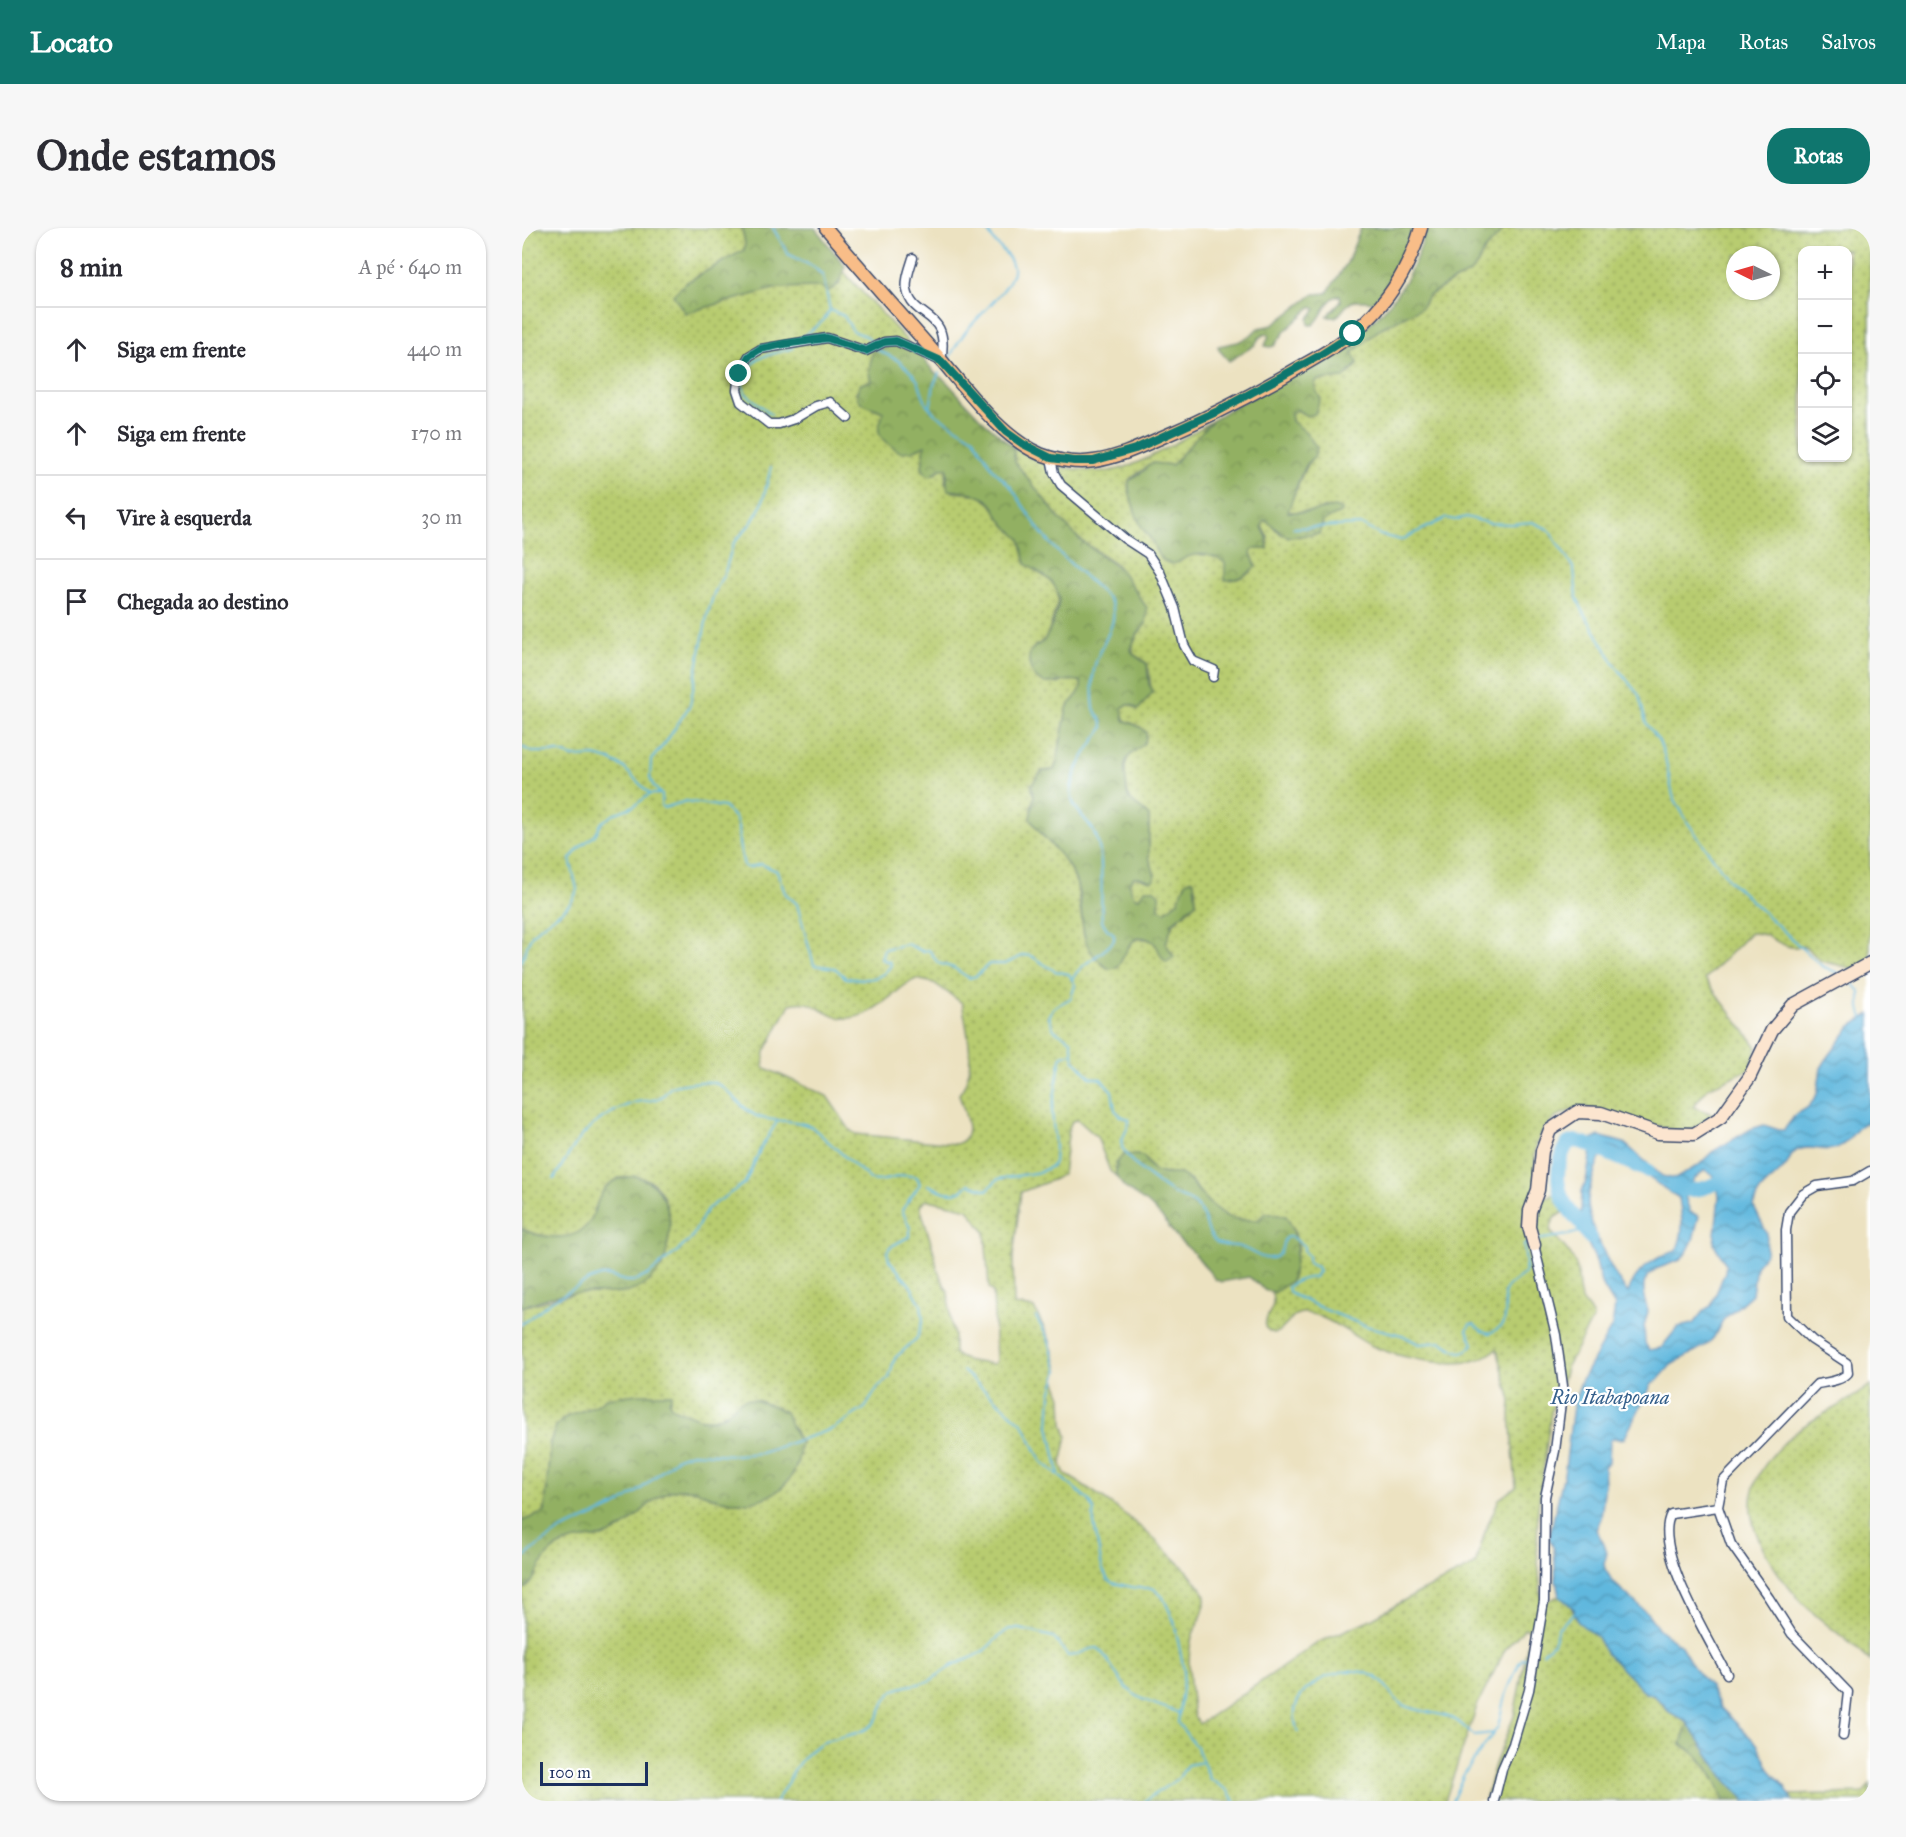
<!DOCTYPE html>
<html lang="pt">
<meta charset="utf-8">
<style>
body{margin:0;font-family:"IM FELL Great Primer",serif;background:#f7f7f7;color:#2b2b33}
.controls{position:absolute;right:18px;top:18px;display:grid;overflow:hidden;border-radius:12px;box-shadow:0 2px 4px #0004}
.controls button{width:54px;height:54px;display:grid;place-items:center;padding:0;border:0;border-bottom:2px solid #e1e1e2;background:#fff;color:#2b2b33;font:30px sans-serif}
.compass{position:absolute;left:1204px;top:18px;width:54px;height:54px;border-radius:50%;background:#fff;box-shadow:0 2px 4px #0004;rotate:275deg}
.scale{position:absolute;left:18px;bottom:15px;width:108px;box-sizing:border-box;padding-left:6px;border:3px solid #1b2f5e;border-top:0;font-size:16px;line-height:21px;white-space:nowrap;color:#1b2f5e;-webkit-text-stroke:4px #fff;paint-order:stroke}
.stop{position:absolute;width:18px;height:18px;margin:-14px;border:4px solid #0f766e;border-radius:50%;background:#fff}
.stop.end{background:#0f766e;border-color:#fff;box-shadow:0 2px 6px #0008}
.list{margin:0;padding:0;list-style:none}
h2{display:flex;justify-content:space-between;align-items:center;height:78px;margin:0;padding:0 24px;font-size:26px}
h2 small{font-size:20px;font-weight:400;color:#7c7c81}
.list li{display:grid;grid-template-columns:39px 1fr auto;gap:18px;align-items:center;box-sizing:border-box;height:84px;padding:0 24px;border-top:2px solid #e1e1e2}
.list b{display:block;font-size:22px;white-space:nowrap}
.list em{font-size:20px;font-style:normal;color:#7c7c81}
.icon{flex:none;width:33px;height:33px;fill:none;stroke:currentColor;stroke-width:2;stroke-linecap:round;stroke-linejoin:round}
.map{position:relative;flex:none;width:1348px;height:1573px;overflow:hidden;border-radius:24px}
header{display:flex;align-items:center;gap:36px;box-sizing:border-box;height:84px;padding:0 30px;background:#0f766e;color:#fff}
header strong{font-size:28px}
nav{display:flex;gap:33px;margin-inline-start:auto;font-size:21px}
.intro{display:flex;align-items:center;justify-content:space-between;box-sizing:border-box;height:144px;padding:0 36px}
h1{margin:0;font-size:42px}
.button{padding:15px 27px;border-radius:24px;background:#0f766e;color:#fff;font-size:21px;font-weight:700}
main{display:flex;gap:36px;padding:0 36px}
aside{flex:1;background:#fff;border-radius:24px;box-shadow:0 2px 4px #0004}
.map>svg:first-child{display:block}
</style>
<header>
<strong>Locato</strong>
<nav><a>Mapa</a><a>Rotas</a><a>Salvos</a></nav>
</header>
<div class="intro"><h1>Onde estamos</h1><a class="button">Rotas</a></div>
<main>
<aside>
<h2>8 min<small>A pé · 640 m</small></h2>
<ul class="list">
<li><svg class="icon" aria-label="ahead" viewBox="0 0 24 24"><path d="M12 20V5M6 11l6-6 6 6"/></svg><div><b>Siga em frente</b></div><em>440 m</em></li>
<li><svg class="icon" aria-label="ahead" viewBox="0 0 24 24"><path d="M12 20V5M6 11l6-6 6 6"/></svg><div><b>Siga em frente</b></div><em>170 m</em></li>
<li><svg class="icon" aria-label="left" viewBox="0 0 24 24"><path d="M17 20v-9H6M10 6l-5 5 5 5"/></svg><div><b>Vire à esquerda</b></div><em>30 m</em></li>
<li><svg class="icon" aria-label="arrive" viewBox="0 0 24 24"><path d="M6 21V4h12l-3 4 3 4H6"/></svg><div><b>Chegada ao destino</b></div></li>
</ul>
</aside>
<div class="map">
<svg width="1348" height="1573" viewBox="0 0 1348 1573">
<defs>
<pattern id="grass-dots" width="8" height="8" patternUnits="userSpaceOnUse" patternTransform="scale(1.5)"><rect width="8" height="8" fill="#b8cc6f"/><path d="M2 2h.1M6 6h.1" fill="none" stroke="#95a65e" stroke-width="1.8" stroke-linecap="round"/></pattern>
<pattern id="forest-crowns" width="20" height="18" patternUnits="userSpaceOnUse" patternTransform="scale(1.5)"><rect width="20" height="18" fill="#92b062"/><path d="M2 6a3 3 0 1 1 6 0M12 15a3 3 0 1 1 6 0" fill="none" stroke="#769054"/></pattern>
<pattern id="water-waves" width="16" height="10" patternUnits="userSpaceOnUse" patternTransform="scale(1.5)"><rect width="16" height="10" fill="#61b8de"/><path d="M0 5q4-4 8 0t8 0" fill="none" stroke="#4f96b7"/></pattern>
</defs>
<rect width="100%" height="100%" fill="#fff"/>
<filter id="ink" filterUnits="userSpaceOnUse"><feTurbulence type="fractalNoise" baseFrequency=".0167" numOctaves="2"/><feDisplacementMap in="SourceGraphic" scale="12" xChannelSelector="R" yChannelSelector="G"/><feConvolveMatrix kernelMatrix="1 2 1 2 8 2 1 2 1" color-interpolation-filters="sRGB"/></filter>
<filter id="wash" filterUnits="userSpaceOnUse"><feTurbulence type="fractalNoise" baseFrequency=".008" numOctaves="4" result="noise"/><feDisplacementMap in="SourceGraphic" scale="24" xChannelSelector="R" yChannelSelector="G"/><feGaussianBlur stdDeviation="1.35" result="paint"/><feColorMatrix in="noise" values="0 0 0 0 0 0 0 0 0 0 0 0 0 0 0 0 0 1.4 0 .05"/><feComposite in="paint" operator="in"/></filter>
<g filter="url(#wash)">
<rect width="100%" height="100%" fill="#ece2c1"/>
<path fill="url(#grass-dots)" stroke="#6a7e66" stroke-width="1.5" fill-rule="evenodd" d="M0 0H220L223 15 222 22 162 56 163 85 255 60 317 57 321 43 388 116 368 115 364 120 359 121C352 132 345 140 349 153L339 156 334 164 339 175 361 184V190L395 221 403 216 400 240 414 246 418 241 425 240 423 254 431 264C445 265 460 265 470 277 475 283 478 290 483 297 487 302 493 303 497 309 501 316 501 327 504 336 512 342 524 348 531 355 539 366 536 376 532 387 527 400 528 411 513 418 509 429 507 436 512 448L536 456 545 452H554L559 454C561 465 550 471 545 480L535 533 532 542 520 543 509 561 512 568 509 582 519 606 540 628 549 643 555 657 562 708 582 738 594 740C604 730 604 708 622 711 626 711 632 713 635 717 638 723 639 728 644 734L652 729 644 716C647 692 659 690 674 675L673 660 653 678 643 684 637 680V672L624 661 617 671 610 667 607 655 612 649H617L625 652 633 648 627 629V588L609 573 606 566 602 544 604 534 618 499 602 492 599 480 607 476 616 481 629 462 627 442 621 432 611 426V416L617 403 616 366 593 335 558 312 537 290 493 234 491 219C508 230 526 236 546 240 560 243 574 244 587 243 617 240 668 206 695 190L650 237 630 235 607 252 606 259 618 296 630 313 635 325 657 334C669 322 691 325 704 335V340L715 351 731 342 732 333 729 325 730 321H746V309L740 299 741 292 749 296 754 302 797 301 801 293 813 286 803 279 795 283 765 284 781 245 795 220 770 193 769 184 775 182 783 187 798 170 794 163 793 155 796 152C816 145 820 157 836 136L830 125 859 100 899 80 906 68 929 54 947 46 955 37 962 23 983 0H1348V740H1329L1299 733 1284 719C1280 719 1274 719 1269 719 1252 716 1248 704 1228 705L1183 751 1235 819 1228 841 1186 860 1171 879 1188 885 1196 891 1162 905 1060 879C1022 888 1008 911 1014 950 1015 957 1020 961 1020 968L1026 970 1041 960 1046 981 1032 990 1028 1002C1036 1014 1049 1023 1054 1037 1058 1047 1055 1059 1059 1070 1062 1078 1069 1081 1071 1090L1044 1140 1037 1167 1033 1172 1029 1185 1016 1281 1015 1323 1020 1375 1037 1368 1048 1376 1056 1394 1067 1401 1075 1409 1079 1417 1123 1465C1140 1469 1137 1476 1147 1484 1153 1488 1160 1492 1166 1495L1159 1516C1181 1529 1194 1550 1202 1573H963L973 1536 992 1488 1008 1403 1003 1400 984 1420 955 1478 923 1573H0V1362C15 1356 15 1335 29 1324 50 1306 69 1314 89 1306 114 1296 127 1268 152 1262 170 1257 183 1268 200 1272 228 1279 261 1269 273 1241 277 1233 277 1223 279 1214 274 1209 274 1203 270 1198 264 1191 252 1182 245 1177 219 1160 212 1188 190 1191 176 1192 162 1186 150 1180L147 1174 149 1166 84 1170 75 1177 44 1189 28 1214 23 1285 0 1293V1079L57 1064 77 1065 145 1019C149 1000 148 965 128 953 118 947 107 949 96 950 89 958 80 967 75 976 71 983 71 991 66 997 50 1015 19 1010 0 1001ZM1280 22H1326V230H1280ZM1213 27H1249V63H1213ZM394 751 412 755 440 775C445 802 456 843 437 866 440 881 457 910 434 916L334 906 328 902 305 868 241 839 243 824 268 776C288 771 292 779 307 786 338 801 364 771 386 755ZM556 892 575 909 588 943 594 948V935L621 928 632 943 668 952 686 974 709 991 736 992 772 1001 776 1019 769 1053 753 1064 749 1063C756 1082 744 1082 743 1099 758 1116 763 1092 774 1087 780 1083 790 1086 796 1088 815 1095 831 1108 848 1117 874 1129 918 1138 946 1134 957 1133 967 1127 975 1121L989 1173 988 1187 994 1259 977 1271 964 1301 953 1337 888 1369 849 1391 797 1414 677 1496 672 1488C669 1466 664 1431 670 1409 674 1396 684 1385 683 1370 682 1353 614 1294 597 1282 580 1269 562 1257 543 1246L539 1236 545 1208 541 1196 540 1169 533 1151 536 1140 527 1110 512 1080 492 1077 491 1029 499 964 533 951 541 946 547 900 550 893ZM407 972 446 981 463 1004 467 1060 471 1064 474 1133 472 1136C458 1134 442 1135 432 1125V1107L429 1095 426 1064 415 1041 413 1028 398 978 402 973Z
M1348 1157V1433C1326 1410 1297 1394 1276 1370 1257 1349 1232 1313 1229 1283 1226 1251 1252 1222 1275 1203 1298 1185 1325 1176 1348 1157Z
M1348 1556V1573H1270L1268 1567 1341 1565Z"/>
<path fill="url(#forest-crowns)" stroke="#567060" stroke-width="1.5" d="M220 0H293L323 38C319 49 318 60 305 63L299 59 255 60 163 85 151 67 162 56 170 51 222 22 223 15Z
M839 0H891C882 28 871 51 852 74 845 73 834 71 828 75 818 81 819 93 805 88L819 74 818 67C803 71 802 88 791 97H787L786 91 794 81 789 79 764 102 752 118 748 119 743 118 747 107 743 106 737 110 733 117 707 133 697 122 696 118 716 114 728 108 736 100 751 97 792 66 805 65 825 35Z
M904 0H983L962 23 955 37 947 46 929 54 906 68 899 80 859 100 830 125 836 135 822 150 796 152 793 155 794 162 798 170 793 186 786 188 775 182 769 185 770 193 784 204 795 220 792 229C780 236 771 270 766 284H786L812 279 820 282V284L801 293 797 306 768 309 759 306 749 296 742 292 740 299 745 309 746 321H731L729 325 734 338C726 348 715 352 703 352V335C694 328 679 324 668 328 659 330 656 338 646 335 636 332 634 322 630 313 627 308 622 303 619 298 614 288 605 262 607 253L623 242 625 237 630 235 650 237C664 222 678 203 694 190 707 180 724 173 738 165 815 120 881 95 904 0Z
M368 115 397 125 412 144 424 153 458 190 491 219 493 234 537 290 558 312 599 342 625 380 624 396 614 408 609 421 611 426 625 436 627 456 631 464 616 482C611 476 606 475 600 480L602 492 618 499 624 504C627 521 608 520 604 534 601 541 604 547 604 553 605 558 604 563 606 568 610 577 621 580 627 588V629L633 648 632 652 629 653 617 649H612L607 655C610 663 609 669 617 670L623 661H631L637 666V680L643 684 656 673 664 654 670 651 672 653 674 675 651 694 644 716 652 729 644 734C636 728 638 719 631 714 608 698 605 729 594 740L587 741C550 717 566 689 554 654 544 626 522 614 508 590L512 568 509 557 520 543 532 542 535 533 545 480C550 471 561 465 559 454 545 448 531 460 518 453 509 448 504 432 509 423 511 418 515 418 519 415 527 410 536 381 537 372 537 368 535 363 533 359 528 349 513 343 504 336L498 311 486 300 476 288 471 277 464 271 450 265 426 262C423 254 426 248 425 240L418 241 409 248 404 246 400 240 403 217 390 223 378 224C370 218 354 211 357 198 358 193 361 190 361 184 348 177 326 176 339 156L349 153 347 145 350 123 364 120Z
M602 926 621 928 632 943 642 946H658L664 949 686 974 703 988 719 992H736L743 985 764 988C779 1012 775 1027 769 1053L753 1064 744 1063 727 1049 699 1054 693 1051 672 1025 656 1011 642 992 629 978 602 959 594 948V935Z
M114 948C134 955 140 963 146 983 150 995 147 1008 145 1020 143 1034 142 1037 132 1048 110 1073 87 1063 58 1065 40 1065 17 1072 0 1079V1001C19 1010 55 1016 68 993 74 983 75 968 84 959 92 950 102 950 114 948Z
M115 1166H150L147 1174 150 1180 178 1191H193L204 1186 219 1172 225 1171 233 1172 254 1179 263 1184 274 1208 279 1214C277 1223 277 1233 273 1241 261 1269 228 1279 200 1272 183 1268 170 1257 152 1262 127 1268 114 1296 89 1306 69 1314 50 1306 29 1324 15 1335 15 1356 0 1362V1293L23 1284 28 1214 34 1198 44 1189 75 1177 84 1170Z
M1166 1495 1201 1548 1224 1573H1202C1194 1550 1181 1528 1159 1516Z"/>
<path fill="url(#water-waves)" stroke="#3e749e" stroke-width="1.5" fill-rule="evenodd" d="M1348 786V894C1334 896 1331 910 1320 917 1304 928 1291 915 1276 922 1269 925 1268 931 1265 936 1254 952 1234 958 1232 979L1245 1006 1244 1025 1234 1038 1230 1066 1201 1092 1192 1109 1186 1116 1149 1137 1136 1152 1130 1156 1102 1211 1099 1212 1092 1210 1088 1213 1087 1233 1082 1239 1083 1255 1079 1290 1074 1302 1082 1316 1085 1325 1082 1336 1083 1341 1091 1354 1126 1386 1137 1401 1159 1418 1172 1440 1188 1459 1199 1480 1236 1517 1247 1541 1264 1560 1270 1573H1224L1201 1548 1166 1495 1146 1483 1141 1475 1131 1467 1124 1465 1084 1425 1075 1409 1056 1394 1052 1381 1037 1368 1034 1353 1032 1321 1027 1310 1043 1241 1051 1178 1059 1153 1090 1098 1093 1078 1079 1055 1074 1033 1058 998 1060 963 1064 953 1071 911 1077 908 1102 915 1140 948 1153 951 1177 937 1190 924 1229 901 1242 897 1257 902H1262L1273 887 1285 880 1292 872 1295 866 1299 840 1304 832 1329 798ZM1083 918C1100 917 1112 938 1125 948 1135 956 1146 963 1157 970 1160 989 1163 1005 1154 1023 1133 1029 1112 1043 1106 1065 1091 1047 1065 995 1066 972 1068 953 1076 935 1083 918ZM1183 942 1191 948 1195 956 1197 968 1192 1016 1204 1036 1203 1044 1189 1078 1182 1082 1171 1096 1156 1099 1139 1120 1127 1122 1123 1115 1122 1098 1126 1083 1122 1070V1056L1125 1049 1134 1041 1158 1032 1165 1024 1171 1012 1177 988 1168 984 1163 968 1172 951Z"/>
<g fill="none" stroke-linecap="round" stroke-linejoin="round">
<path stroke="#61b8de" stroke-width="2" d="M251 0 266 26 292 39 301 48 308 82
M308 82 322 88 331 103 346 109 352 117
M278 111 301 93 308 82
M354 121 377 133 391 146 396 153 404 175 413 186 452 210 471 241 489 259 518 303 534 322 587 371C601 392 578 416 573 437 570 449 570 467 572 480 574 488 582 491 581 500 568 518 538 557 554 580 564 594 574 600 577 619 582 643 578 669 580 693L585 701 592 706V712C581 728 560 733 550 751
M427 130C432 121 438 111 445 102 455 89 495 55 491 39 487 23 469 16 465 0
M408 180 412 156 417 145
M249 186 223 165 220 155 222 146 236 130 271 120
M249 239 240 276 230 294 211 316 203 344 192 365 185 388 168 477 144 514 129 532 128 550 132 559 140 567 139 577 142 580 164 573 202 579 213 590 216 599 217 616 222 638 226 640 239 636 255 643 263 665 275 676 292 737 313 740 324 750C342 751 358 755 369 737L368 734 359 731 362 721 385 716 400 723 407 722 416 735 432 740 447 750 454 748 467 736H483L502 727 509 728 533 743 547 746 553 757 549 770 531 780 527 789 532 802 549 812 552 831 568 849 579 851 590 863 593 882 599 888 607 891C609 901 595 911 601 921 609 937 637 957 652 966 659 970 667 971 673 976 684 986 683 1002 692 1012 699 1020 710 1016 718 1019 730 1022 740 1034 753 1029 762 1025 759 1017 763 1010 771 1006 775 1014 782 1018V1023L786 1028V1035L795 1039 797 1043 792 1049C783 1050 772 1053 766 1059L767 1063 771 1067 804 1082 844 1098 880 1107 897 1116 919 1114C932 1120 939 1132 951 1116L945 1102 948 1096H952L960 1103 968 1105C989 1096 983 1083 982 1066L986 1058 1002 1046 1004 1036 1002 1017 1006 1015
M771 300 840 297 858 307 879 312 924 290 933 292 944 289 967 295 989 296 1010 294 1024 300 1029 305 1052 341 1055 370 1061 383 1093 437 1117 467 1124 495 1137 513 1143 529 1151 568 1166 595 1207 652 1285 725 1300 738 1318 746
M0 519 10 524H36L51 529 73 528 88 532 101 539 128 566
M0 733C4 725 5 713 11 706 25 689 50 684 55 661L48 631 58 619 73 607 80 594 94 585 112 578 128 566H137
M1328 753 1338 763V780L1341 790
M32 951C53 914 66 892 108 876 117 872 131 874 139 869 143 867 145 862 149 859 154 856 183 853 189 854 206 856 219 883 237 889 254 895 272 890 290 899L349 952C366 956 378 943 395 949L398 956
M406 957 423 964 432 965 439 963 447 956 465 962 476 951 518 944 530 938 532 934 533 919 530 882 538 834 540 828 550 825
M1014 1012 1046 1007 1061 1003
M514 1089 526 1110 536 1143 529 1166 527 1198 537 1246
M0 1096 28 1074 65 1053 79 1048H87L103 1053H113L126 1047 158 1021 169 1011 185 981 223 955 239 920 256 892
M441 1143 501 1196 519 1233 568 1273 572 1282 571 1289 580 1340 586 1352 591 1355 615 1360H631L641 1369 652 1393 662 1442 656 1495 675 1520 688 1551 705 1562 713 1573
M0 1331 17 1317 40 1302 96 1277 119 1261 155 1230 170 1225 214 1227 239 1225 310 1201 343 1180 356 1159 367 1150 373 1130 395 1110 401 1092 399 1076 388 1057 367 1032 365 1024 368 1019 388 1008V1000L380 982 398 956
M1021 1425 1031 1415 1036 1400 1053 1384
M776 1504C770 1488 771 1474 784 1462 805 1444 836 1434 859 1453 867 1460 871 1472 881 1477 897 1484 914 1484 930 1490 939 1494 944 1502 952 1507L972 1505
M254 1573C269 1553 274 1529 298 1516 313 1507 336 1509 350 1497 360 1488 359 1472 372 1463 382 1456 395 1458 407 1453 416 1448 424 1440 434 1436 442 1432 451 1430 459 1425 469 1417 477 1407 487 1401H498L531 1409 546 1428C557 1428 566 1419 576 1420 590 1434 596 1455 612 1466 624 1475 643 1479 657 1485
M622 1573 657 1550 665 1537 681 1534
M930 1573 942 1546 976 1499 982 1471 997 1435 1000 1431 1008 1430"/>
<path stroke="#61b8de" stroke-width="14" d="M1151 958C1169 968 1192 958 1208 947
M1068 1010C1063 999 1055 992 1048 983 1032 961 1033 937 1046 915L1053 913 1062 915 1126 943"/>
</g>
</g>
<g filter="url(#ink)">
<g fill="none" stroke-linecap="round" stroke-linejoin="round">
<g stroke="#3a4a6d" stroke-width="11">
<path id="street" d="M326 190 308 174 294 178 272 191 257 196H247L219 174 215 162 217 146 227 128 239 121 305 110 344 123 362 114 374 113 419 133C429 80 391 94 385 62 383 52 388 40 391 30
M529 230 532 245 539 257 603 311 626 326 638 344 653 380 662 417 671 433 692 442 691 449
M1196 1279 1149 1286C1130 1320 1188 1413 1205 1446
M1321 1508 1326 1464 1270 1406 1247 1370 1209 1316 1196 1279 1201 1253 1295 1156C1306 1154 1319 1153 1326 1145L1325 1135 1290 1112 1265 1088 1264 1002 1267 984 1281 966 1295 958 1331 953 1348 943
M972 1573 980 1541 991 1516 1007 1462 1022 1373 1023 1269 1033 1223 1041 1158 1034 1107 1012 1017"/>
</g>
<g stroke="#3a4a6d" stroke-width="15">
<path id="secondary" d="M1012 1017 1007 999 1008 983 1016 962 1020 923 1028 902 1055 884 1079 885 1136 905 1172 906 1199 889 1227 850 1250 802 1271 777 1348 735"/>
</g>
<g stroke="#3a4a6d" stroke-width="15">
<path id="primary" d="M304 0C342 45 381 89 420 133 447 165 479 209 518 226 534 232 555 236 572 233 594 230 616 220 636 211 681 192 724 170 766 146 793 130 822 116 844 93 871 67 889 35 899 0"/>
</g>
<use href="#street" stroke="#fff" stroke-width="8"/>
<use href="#secondary" stroke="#fce5cf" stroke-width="12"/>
<use href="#primary" stroke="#f8bd88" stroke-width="12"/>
</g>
</g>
<g fill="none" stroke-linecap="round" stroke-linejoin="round" filter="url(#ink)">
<path stroke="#0f766e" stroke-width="8" d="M217 146 227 128 238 121 262 116 305 110 344 123 362 114 374 113 419 133 484 204 501 216 529 230 552 233H571L613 221 694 184 795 129 831 106"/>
</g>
<g text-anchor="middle" stroke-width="4.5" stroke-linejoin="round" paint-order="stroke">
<g font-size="20" font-style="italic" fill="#345f8b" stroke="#fff">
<text x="1088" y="1176">Rio Itabapoana</text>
</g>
</g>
</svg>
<div class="controls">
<button>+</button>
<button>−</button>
<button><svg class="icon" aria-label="locate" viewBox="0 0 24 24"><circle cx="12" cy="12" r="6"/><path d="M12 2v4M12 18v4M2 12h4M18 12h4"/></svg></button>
<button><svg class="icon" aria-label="layers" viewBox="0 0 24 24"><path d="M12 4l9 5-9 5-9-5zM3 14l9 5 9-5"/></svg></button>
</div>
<svg class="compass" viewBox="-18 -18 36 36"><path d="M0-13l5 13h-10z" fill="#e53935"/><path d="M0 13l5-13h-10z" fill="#7c7c81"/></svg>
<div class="scale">100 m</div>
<div class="stop" style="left:831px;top:106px"></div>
<div class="stop end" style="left:217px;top:146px"></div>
</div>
</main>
